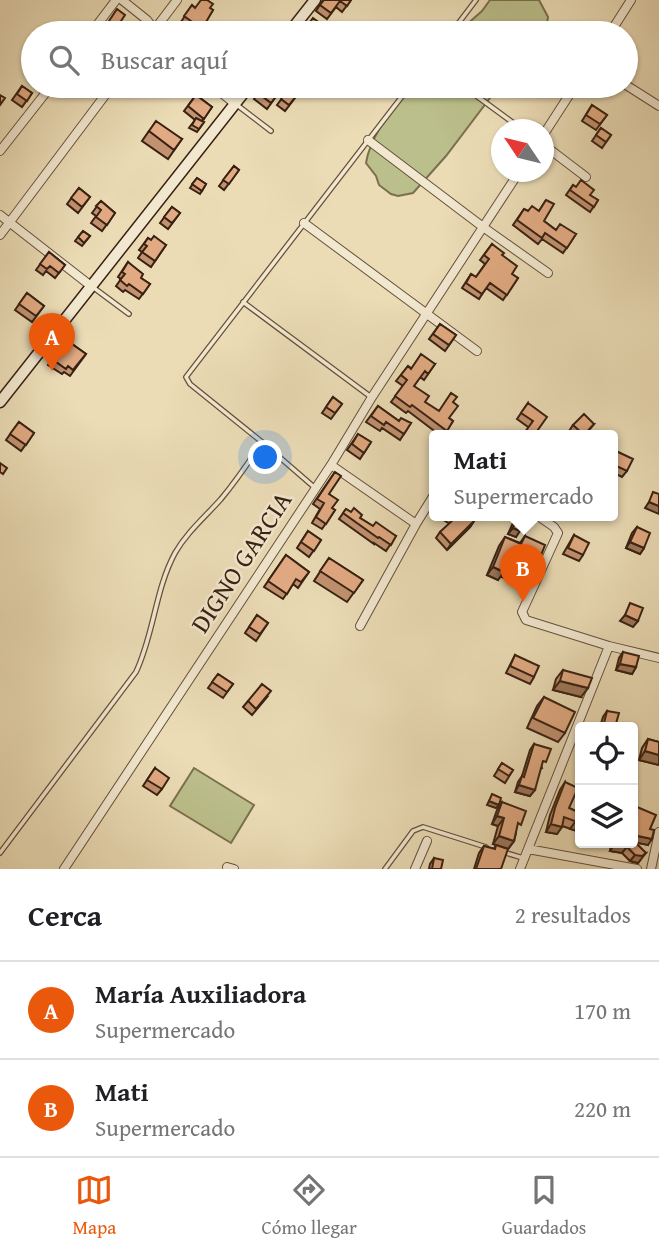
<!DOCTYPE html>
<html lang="es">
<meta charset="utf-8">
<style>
body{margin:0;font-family:"Gentium Book Plus",serif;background:#f2f2f2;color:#202124}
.controls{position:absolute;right:21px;bottom:21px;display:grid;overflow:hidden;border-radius:7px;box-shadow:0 2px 5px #0004}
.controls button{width:63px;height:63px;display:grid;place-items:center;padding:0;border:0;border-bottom:2px solid #e0e0e0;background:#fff;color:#202124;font:35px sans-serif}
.compass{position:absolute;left:491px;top:119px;width:63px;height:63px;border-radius:50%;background:#fff;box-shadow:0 2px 5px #0004;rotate:305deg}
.you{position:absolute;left:266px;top:458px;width:24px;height:24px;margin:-18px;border:5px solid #fff;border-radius:50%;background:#1a73e8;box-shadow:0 0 0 10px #1a73e833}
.badge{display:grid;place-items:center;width:46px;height:46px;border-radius:50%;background:#ea580c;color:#fff;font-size:23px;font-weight:700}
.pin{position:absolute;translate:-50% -58px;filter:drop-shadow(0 2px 4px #0008)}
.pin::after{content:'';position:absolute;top:37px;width:24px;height:21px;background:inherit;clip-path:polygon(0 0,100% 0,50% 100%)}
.popup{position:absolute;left:429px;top:430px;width:189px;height:91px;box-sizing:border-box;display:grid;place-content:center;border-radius:7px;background:#fff;filter:drop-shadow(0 2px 5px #0005);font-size:23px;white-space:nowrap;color:#757577}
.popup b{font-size:26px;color:#202124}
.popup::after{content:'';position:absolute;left:50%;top:100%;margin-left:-14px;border:14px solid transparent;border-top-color:#fff}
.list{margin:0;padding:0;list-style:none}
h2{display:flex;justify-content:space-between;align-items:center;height:91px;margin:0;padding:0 28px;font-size:30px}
h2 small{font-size:23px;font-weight:400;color:#757577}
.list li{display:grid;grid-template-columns:46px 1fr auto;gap:21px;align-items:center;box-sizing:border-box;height:98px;padding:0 28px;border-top:2px solid #e0e0e0}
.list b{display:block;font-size:26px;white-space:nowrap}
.list p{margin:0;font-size:23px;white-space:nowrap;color:#757577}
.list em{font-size:23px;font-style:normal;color:#757577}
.icon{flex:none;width:38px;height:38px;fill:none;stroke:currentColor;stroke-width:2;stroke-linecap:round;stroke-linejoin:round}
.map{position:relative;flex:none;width:659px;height:869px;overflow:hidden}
.search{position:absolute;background:#fff;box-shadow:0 2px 5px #0004;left:21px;right:21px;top:21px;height:77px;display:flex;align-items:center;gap:18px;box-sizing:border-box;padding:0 24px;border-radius:38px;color:#757577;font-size:26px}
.sheet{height:287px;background:#fff}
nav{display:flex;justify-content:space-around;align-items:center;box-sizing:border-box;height:98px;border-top:2px solid #e0e0e0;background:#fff;font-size:19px;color:#757577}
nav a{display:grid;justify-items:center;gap:4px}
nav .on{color:#ea580c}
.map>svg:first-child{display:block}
</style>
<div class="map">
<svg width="659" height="869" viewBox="0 0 659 869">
<rect width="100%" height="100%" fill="#ebdcb6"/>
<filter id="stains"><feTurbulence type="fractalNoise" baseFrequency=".00286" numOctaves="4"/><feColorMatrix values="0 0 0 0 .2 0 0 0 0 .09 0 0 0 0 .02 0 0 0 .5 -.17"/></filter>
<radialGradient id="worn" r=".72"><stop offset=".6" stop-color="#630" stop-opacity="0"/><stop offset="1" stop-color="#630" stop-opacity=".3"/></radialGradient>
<path fill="#bbbf8b" stroke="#7a704e" stroke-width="2" d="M490 0H539L548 17 547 24 540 33H457L482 11Z
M409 86H499L446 156 413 193 398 196 391 194 379 185 376 176 366 163C370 136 394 107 409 86Z
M194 768 254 805 231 843 170 806Z"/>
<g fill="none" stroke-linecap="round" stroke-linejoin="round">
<g stroke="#65503b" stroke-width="6">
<path id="lane" d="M451 33 476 0
M463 86 523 130
M237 105 271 131
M94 288 129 314
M243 302 371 397
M314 487 262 442 190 384 186 377 410 86
M503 852 523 858
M0 853 136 672C154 634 155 590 175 553 187 532 205 517 221 499 236 481 249 462 262 442
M385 869 413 831 423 827 486 847"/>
</g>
<g stroke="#65503b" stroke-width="10">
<path id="street" d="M122 0 147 20 157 33
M91 33 116 0
M152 33 177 0
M610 33 631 0
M626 85 659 106
M213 86 235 104
M544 134 575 86
M368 140 483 227 548 273
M544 145 586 177
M0 151 51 86
M0 215 91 286
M304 223 477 351
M0 235 112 86
M331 465 416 524
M538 516 554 527 558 533 522 612 526 620 609 646 659 658
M360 626 416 524 434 495
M528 849 637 869
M227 867 234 869
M64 869 331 465 372 397 519 172
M415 869 427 841
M520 869 609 646
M651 869 659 832"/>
</g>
<g stroke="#382112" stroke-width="13">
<path id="secondary" d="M289 33 315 0
M0 402 249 86"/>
</g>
<use href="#lane" stroke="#f2e8d0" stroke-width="3.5"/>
<use href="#street" stroke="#f2e8d0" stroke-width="8"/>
<use href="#secondary" stroke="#f2e8d0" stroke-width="10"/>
</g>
<path fill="#c29270" stroke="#382112" stroke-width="2" d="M323 0H351L342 12 336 7 327 19 316 11Z
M192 5 195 8H210L213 10 198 33 181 22Z
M33 62V80L25 74Z
M22 86 32 93 22 107 12 100Z
M263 86 277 95 267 109 254 99Z
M287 86H304L285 111 277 105 286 93 283 91Z
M596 86H606L601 93 594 88Z
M196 95 212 107 202 121 204 122 197 132 189 128 195 120 184 111Z
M592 105 607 115 596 130 582 121Z
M601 128 611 135 602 148 592 141Z
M149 131 182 139 168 159 142 141Z
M234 166 239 170 224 190 219 186Z
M197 178 206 184 200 194 190 188Z
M573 185 598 200 590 212 566 195Z
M79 188 90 197 78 213 67 204Z
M546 200 544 221 556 230 576 234 563 253 542 239 538 244 513 225 524 209 528 211H539Z
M101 201 115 213 102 231 91 223 96 216 92 213Z
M172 207 180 213 168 229 160 223Z
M83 231 90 236 82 246 75 241Z
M148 238 151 240 166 245 151 267 138 258 142 252 139 250Z
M492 244 502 255 512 274 518 278 503 300 486 288 479 299 462 288 471 274 476 277 485 264 480 260Z
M49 252 65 265 55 278 46 271 43 275 36 270Z
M128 262 141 278 150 284 139 299 125 290 123 292 116 286 121 279 118 277Z
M27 293 44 306 32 322 15 310Z
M440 324 456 335 445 351 429 339Z
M65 339 86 354 70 376 64 372 62 374 48 365Z
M435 364 424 380 420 377 414 386 425 402 439 411 453 402 449 418 453 421 443 436H441L408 411 406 413 391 402 403 386 396 381 408 366 411 368Z
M333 397 342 404 331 419 322 413Z
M528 403 535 434 528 427 517 419Z
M378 406 399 421 411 423 400 440 382 428 380 431 366 422Z
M19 422 34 433 21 451 6 440Z
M594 424 584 436H574L569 431 573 425Z
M358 434 371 442 360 459 347 450Z
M616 451 627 471 622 477 612 472V456Z
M335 472 329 494 332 508 335 510 322 529 312 523 320 509 313 504Z
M346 509 373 526 396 536 386 551 374 543V544L339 519Z
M448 516H467L474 521 470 527 447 550 436 538 440 532 450 524 445 521Z
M516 516H526L516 537 508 534Z
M637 527 644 548 640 554 626 548 632 533Z
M308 531 321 540 309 557 297 548Z
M574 535 583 555 579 561 563 554Z
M525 536 531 581 525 590 500 576 498 580 487 575 499 546 505 537 520 543Z
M286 555 309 572 298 588 293 584 283 599 264 587Z
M329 558 363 580 347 602 314 581Z
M257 615 268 623 256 641 245 633Z
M623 652 636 667 632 674 616 670 619 658Z
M515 655 534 677 530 684 506 673Z
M563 670 581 697 553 690 556 679Z
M218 674 233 684 223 698 208 688Z
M267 697 252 715 243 707 248 701Z
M544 697 565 733 558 742 527 728 537 706Z
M607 711 615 727H600L603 717Z
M648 739 659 742V765L639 760 642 748Z
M534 744 542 768H541L530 796 515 792 518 782 522 776 530 750Z
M502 763 513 770 505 783 494 776Z
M155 768 162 789 157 795 143 786Z
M565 782 569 808 580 813V812V832L562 826 557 834 546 832 550 815 560 790Z
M502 802 516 833 514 841 508 849 493 844 498 826 492 824 497 810Z
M637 807 650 829 648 845 635 842 641 859 638 863 630 861 622 853 610 851 611 843H633V814Z
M496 845 501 869H474L479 853 484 846 494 849Z
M434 858 441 869H429L430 864Z"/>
<path fill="#9e775b" stroke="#382112" stroke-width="2" d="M649 502 659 506V514L645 508Z
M474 521 470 527 447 550 451 544Z
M513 528 520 531 516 537 508 534Z
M630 542 644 548 640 554 626 548Z
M493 567 504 572 498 580 487 575Z
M625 615 638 621 633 627 620 621Z
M620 664 636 667 632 674 616 670Z
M560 681 588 688 581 697 553 690Z
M645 751 659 755V765L639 760Z
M519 785 535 790 530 796 515 792Z
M489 801 499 805 496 808 487 805Z
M497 816 504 818 498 826 492 824Z
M575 822 580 823V832L570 829Z
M551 824 562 827 557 834 546 832Z
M633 835 652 839 648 845 633 842Z
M499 836 514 841 508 849 493 844Z
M614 845 627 847 622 853 610 851Z
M646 853 638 863 630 861 635 855Z"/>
<path fill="#e2aa82" stroke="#382112" stroke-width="2" d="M201 0H207L213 4 210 8 213 10 202 29 184 16 192 5 195 8Z
M324 0H351L347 6 340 1 331 13 320 5Z
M117 9 125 15 117 27 115 26 111 33H101Z
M313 18 333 33H305L303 32Z
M626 41 633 45 627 54 626 53Z
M33 63V72L29 69Z
M22 86 32 93 27 101 17 94Z
M263 86H266L277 95 271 103 258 93Z
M288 86H304L289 105 281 99 290 87Z
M0 95 5 98 0 105Z
M196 95 212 107 204 119 188 106Z
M592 105 607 115 600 124 586 115Z
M196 118 204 122 199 129 192 125Z
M156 121 182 139 174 150 149 131Z
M601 128 611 135 606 142 596 135Z
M234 166 239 170 229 184 223 180Z
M197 178 206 184 202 191 192 184Z
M581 180 594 190 590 195 598 200 594 207 570 190 573 185 576 187Z
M79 188 90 197 82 207 71 198Z
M546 200 554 204 544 221 556 230 560 224 576 234 567 248 545 233 542 238 517 220 524 209 528 211 532 206 539 211Z
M101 201 115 213 107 225 96 217 101 210 96 206Z
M172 207 180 213 172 223 164 217Z
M83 231 90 236 84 243 78 237Z
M154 236 166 245 155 261 142 252 147 246 144 244 148 238 151 240Z
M492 244 504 253 502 255 517 266 512 274 518 278 507 295 490 283 482 294 466 283 471 274 476 277 489 259 484 255Z
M49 252 65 265 59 273 50 266 47 269 40 264Z
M128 262 143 274 141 278 150 284 143 294 129 284 127 286 120 280 125 274 122 272Z
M27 293 44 306 36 316 19 304Z
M440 324 456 335 449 345 433 334Z
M65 339 86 354 73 370 68 366 66 369 52 359Z
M421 354 435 364 428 374 425 371 414 386 429 396 425 402 439 411 451 393 457 397 453 402 458 406 449 418 453 421 447 431 412 405 410 407 395 396 407 380 401 375 408 366 411 369Z
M333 397 342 404 335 413 326 407Z
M528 403 547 417 535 434 538 436H522L533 421 521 413Z
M378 406 399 421 401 418 411 423 404 434 386 422 384 425 371 416Z
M584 414 594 424 584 435 573 425Z
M19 422 34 433 26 445 10 434Z
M358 434 371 442 364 453 352 444Z
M616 451 633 459 627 471 612 464V458Z
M0 463 7 468 3 474 0 472Z
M335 472 341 476 329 494 338 500 332 508 335 510 326 524 316 517 324 503 317 499Z
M653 492 659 494V506L649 502Z
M354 508 362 515 360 518 373 526 376 522 396 536 391 545 379 537 378 538 343 513 346 509 351 512Z
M452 516H467L474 521 451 544 440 532 455 518Z
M517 516H526L520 531 513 528Z
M637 527 650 533 644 548 630 542Z
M308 531 321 540 314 551 301 542Z
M574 535 589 543 583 555 568 548Z
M525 536 545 545 531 581 505 567 504 572 493 567 505 537 521 544Z
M286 555 309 572 301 582 296 579 287 594 268 581Z
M329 558 363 580 354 593 320 571Z
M630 603 643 608 638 621 625 615Z
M257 615 268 623 260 634 249 627Z
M623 652 639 656 636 667 620 664Z
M515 655 539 666 534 677 510 666Z
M563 670 592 678 588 688 560 681Z
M218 674 233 684 227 692 212 682Z
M262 684 271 691 256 709 248 701Z
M544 697 575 712 565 733 533 718Z
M607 711 619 713 615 727H603Z
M648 739 659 742V755L645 751Z
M534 744 551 749 546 762 543 761 535 790 519 785 522 776 524 777Z
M502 763 513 770 509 776 498 769Z
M155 768 169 778 162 789 147 780Z
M565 782 578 788 569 808 580 813V823L564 817 562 827 551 824 555 808Z
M492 794 501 798 499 805 489 801Z
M502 802 526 811 521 825 518 823 514 841 499 836 504 818 497 816Z
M637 807 656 815 650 829 654 830 652 839 633 835V818Z
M633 840 646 853 642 856 635 855 627 847 614 845 615 843H633Z
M496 845 508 849 501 869H476L484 846 495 849Z
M434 858 443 860 441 869H432Z"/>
<g text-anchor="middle" stroke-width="5" stroke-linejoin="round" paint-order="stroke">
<g font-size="26" fill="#382112" stroke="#f2e8d0">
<text transform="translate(241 562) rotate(-57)" y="9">DIGNO GARCIA</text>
</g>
</g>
<rect width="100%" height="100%" filter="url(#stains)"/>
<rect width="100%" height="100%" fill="url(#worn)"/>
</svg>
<div class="controls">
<button><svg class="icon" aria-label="locate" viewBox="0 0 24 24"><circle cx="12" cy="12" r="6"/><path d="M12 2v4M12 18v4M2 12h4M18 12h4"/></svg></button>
<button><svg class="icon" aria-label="layers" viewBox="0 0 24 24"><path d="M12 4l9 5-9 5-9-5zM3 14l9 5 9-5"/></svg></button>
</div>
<svg class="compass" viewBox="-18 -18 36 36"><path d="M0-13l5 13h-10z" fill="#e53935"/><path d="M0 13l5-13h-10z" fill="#757577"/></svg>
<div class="you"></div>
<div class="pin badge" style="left:52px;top:371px">A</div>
<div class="pin badge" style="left:523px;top:602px">B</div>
<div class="popup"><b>Mati</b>Supermercado</div>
<div class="search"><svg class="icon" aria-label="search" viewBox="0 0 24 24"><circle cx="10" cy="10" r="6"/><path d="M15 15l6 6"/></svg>Buscar aquí</div>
</div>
<section class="sheet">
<h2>Cerca<small>2 resultados</small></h2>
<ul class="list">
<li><span class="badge">A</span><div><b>María Auxiliadora</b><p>Supermercado</p></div><em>170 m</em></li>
<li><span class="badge">B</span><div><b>Mati</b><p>Supermercado</p></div><em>220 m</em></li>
</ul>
</section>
<nav>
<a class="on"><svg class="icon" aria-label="map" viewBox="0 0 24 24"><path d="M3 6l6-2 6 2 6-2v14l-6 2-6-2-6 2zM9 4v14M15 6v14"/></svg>Mapa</a>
<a><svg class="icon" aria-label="directions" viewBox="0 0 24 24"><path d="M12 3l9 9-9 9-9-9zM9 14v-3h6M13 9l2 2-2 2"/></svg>Cómo llegar</a>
<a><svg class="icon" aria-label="saved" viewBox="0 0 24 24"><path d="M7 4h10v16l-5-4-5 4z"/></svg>Guardados</a>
</nav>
